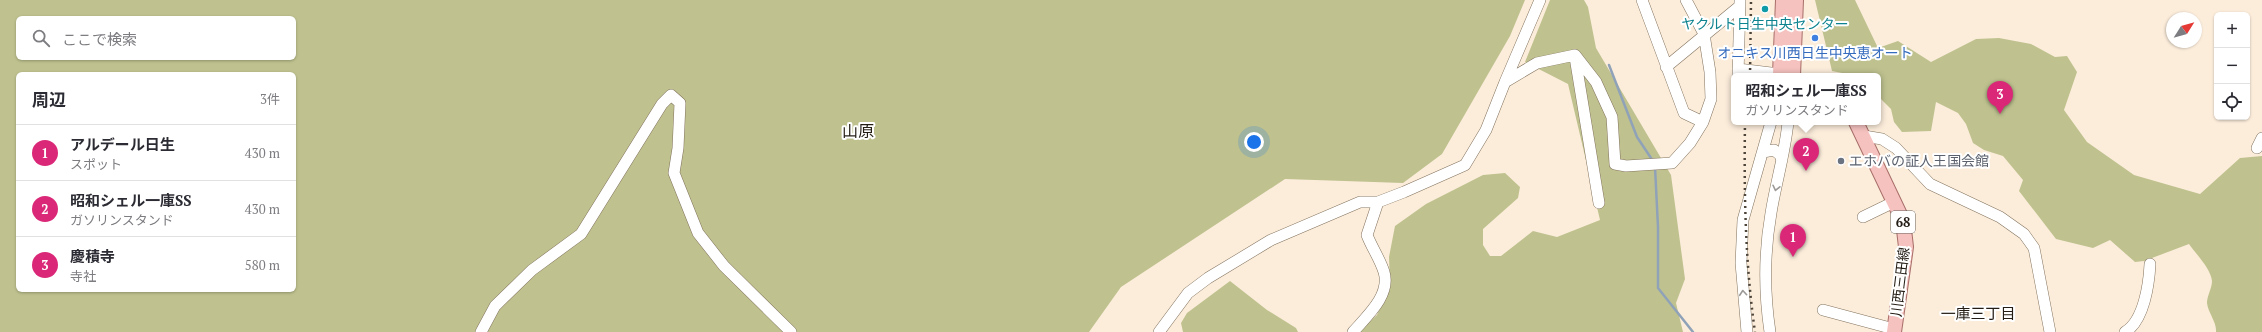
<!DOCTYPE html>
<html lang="ja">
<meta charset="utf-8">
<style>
body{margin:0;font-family:"PT Serif","Noto Sans JP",serif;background:#f2f2f3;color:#2b2b33}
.controls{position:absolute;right:12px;top:12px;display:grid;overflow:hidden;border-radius:6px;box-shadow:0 1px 3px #0004}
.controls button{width:36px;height:36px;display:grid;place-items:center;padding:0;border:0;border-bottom:1px solid #e1e1e2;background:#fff;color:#2b2b33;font:20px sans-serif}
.compass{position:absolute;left:2166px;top:12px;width:36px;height:36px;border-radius:50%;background:#fff;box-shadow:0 1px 3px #0004;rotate:53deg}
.you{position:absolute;left:1254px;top:142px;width:14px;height:14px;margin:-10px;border:3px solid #fff;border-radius:50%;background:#1a73e8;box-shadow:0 0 0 6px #1a73e833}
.badge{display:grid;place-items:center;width:26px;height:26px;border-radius:50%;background:#db2777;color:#fff;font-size:13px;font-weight:700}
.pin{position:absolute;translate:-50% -33px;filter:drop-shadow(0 1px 2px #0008)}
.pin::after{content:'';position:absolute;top:21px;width:14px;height:12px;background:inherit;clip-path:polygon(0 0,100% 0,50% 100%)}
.popup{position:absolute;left:1731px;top:73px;width:150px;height:52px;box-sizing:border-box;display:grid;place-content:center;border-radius:6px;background:#fff;filter:drop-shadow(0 1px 3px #0005);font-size:13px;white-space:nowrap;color:#7c7c81}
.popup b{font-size:15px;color:#2b2b33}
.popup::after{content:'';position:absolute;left:50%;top:100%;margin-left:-8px;border:8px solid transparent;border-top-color:#fff}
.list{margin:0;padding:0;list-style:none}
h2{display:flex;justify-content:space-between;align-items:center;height:52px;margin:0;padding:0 16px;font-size:17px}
h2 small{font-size:13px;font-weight:400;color:#7c7c81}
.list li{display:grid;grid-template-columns:26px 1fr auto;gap:12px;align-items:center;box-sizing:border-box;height:56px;padding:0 16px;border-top:1px solid #e1e1e2}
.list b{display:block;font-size:15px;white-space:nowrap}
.list p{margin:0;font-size:13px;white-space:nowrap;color:#7c7c81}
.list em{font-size:13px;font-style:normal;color:#7c7c81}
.icon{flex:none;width:22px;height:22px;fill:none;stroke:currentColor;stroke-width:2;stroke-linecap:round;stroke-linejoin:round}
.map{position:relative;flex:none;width:2262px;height:332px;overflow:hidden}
.search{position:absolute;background:#fff;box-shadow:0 1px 3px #0004;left:16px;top:16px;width:280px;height:44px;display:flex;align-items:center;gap:10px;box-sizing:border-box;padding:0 14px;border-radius:6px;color:#7c7c81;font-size:15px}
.panel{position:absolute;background:#fff;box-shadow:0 1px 3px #0004;left:16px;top:72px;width:280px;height:220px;border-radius:6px}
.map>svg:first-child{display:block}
</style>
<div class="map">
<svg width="2262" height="332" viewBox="0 0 2262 332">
<rect width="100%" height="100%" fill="#fceddb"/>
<path fill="#bfc28f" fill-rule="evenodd" d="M0 0H1525L1510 36 1442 154 1403 183 1285 179 1121 287 1089 332H0ZM18 18H294V58H18ZM18 74H294V290H18Z
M1550 0H1584L1588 7 1596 48 1671 175 1685 279 1676 303 1683 332H1358L1377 315 1390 285 1389 257 1395 226 1426 204 1483 175 1505 173 1520 187 1518 198 1483 229V245L1490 256H1501L1533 231 1557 237 1600 220 1568 84 1525 62Z
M1815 0H1855L1878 48 1898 41 1931 62 1976 39 1999 38 2031 44 2055 57 2067 56 2077 72 2064 110 2087 142 2134 175 2200 194 2240 158 2262 156V332H2216C2217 322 2208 313 2207 303 2207 296 2212 288 2212 281 2211 269 2196 254 2189 244L2144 261 2135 262 2110 240 2093 248 2056 239 2019 191 2023 180 2003 156 1984 150 1973 143 1966 124 1958 113 1936 102 1931 131 1902 132 1894 122 1891 109 1878 96V76H1857L1832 71Z
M1230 281 1267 310 1296 328 1298 332H1183L1181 323 1187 313Z"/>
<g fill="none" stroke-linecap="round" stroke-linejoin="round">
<path stroke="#90a2b8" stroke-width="2.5" d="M1609 65 1637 137 1653 161
M1655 167 1658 227V288L1693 332"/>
<g stroke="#82725d" stroke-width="12">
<path id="minor" d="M1642 0 1684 113 1703 122 1711 99 1710 72 1704 34 1686 0
M1575 55 1596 82 1612 117 1615 164 1626 166 1672 163 1690 143 1703 122
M1575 57 1599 203
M1666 67 1740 6
M1738 69 1780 74 1779 76
M1738 76 1740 1
M1505 82 1537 63 1575 55
M1864 136 1882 139 1896 148 1930 184 2000 217 2024 234 2034 248 2050 332
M2257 148 2262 138
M1763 152 1774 150 1780 155 1782 160
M1863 217 1894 202
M1823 310 1894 329
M481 332 495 306 532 270 581 234 662 104 671 95 680 103 678 148 674 173 698 233 724 266 791 332
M1159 332 1188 293 1208 278 1271 240 1360 202H1378L1404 192 1465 165 1486 130 1505 82 1540 0
M1353 332C1367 316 1391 295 1384 272 1380 259 1372 248 1367 235L1378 202
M1747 332 1741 263 1743 220 1771 122
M1770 332C1764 292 1764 253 1771 213 1776 182 1785 153 1788 122
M2125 332C2144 321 2149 284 2150 264"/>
</g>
<g stroke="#a86e68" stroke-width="16">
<path id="major" d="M1783 0 1780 74 1791 76
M1793 76 1796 0
M1856 122 1903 221 1906 247 1894 332"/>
</g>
<use href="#minor" stroke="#fff" stroke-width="11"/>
<use href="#major" stroke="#f5c2bf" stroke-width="14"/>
<path stroke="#4d443a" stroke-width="2.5" stroke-dasharray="2 4" stroke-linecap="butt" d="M1750 76 1751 0
M1745 122C1744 192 1745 262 1755 332"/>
</g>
<defs><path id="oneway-chevron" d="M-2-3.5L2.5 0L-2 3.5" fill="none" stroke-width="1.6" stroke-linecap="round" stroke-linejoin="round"/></defs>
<g stroke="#9c9996">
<use href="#oneway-chevron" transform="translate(1776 188) rotate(103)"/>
<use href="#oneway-chevron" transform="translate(1743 293) rotate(-95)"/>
</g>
<circle fill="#0f9aa8" stroke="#fff" stroke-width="1.5" cx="1765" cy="9" r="4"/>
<circle fill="#3f7fe0" stroke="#fff" stroke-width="1.5" cx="1815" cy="38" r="4"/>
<circle fill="#6b7280" stroke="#fff" stroke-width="1.5" cx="1841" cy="161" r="4"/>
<g text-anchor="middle" stroke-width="4" stroke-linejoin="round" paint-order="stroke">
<rect fill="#fff" stroke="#66615b" stroke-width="1" x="1891" y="211" width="24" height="22" rx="3"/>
<g font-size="13" font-weight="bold" fill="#241d15">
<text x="1903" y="227">68</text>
</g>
<g font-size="14" fill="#0d838f" stroke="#fff">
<text x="1765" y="29">ヤクルト日生中央センター</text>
</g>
<g font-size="14" fill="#366cbe" stroke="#fff">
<text x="1815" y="58">オニキス川西日生中央恵オート</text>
</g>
<g font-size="14" fill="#5b616d" stroke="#fff" text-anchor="start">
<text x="1849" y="166">エホバの証人王国会館</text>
</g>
<g font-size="14" fill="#241d15" stroke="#fff">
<text transform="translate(1900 282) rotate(-83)" y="5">川西三田線</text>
</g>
<g font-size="15" fill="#241d15" stroke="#fff">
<text x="1978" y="319">一庫三丁目</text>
</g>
<g font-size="16" fill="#241d15" stroke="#fff">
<text x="858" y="137">山原</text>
</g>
</g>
</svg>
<div class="controls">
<button>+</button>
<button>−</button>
<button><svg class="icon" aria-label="locate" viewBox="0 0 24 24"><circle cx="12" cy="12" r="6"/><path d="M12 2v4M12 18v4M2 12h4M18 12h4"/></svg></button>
</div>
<svg class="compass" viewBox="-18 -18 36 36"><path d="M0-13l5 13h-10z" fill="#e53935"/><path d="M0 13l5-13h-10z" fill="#7c7c81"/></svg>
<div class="you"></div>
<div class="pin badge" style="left:1793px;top:257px">1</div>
<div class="pin badge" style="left:1806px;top:171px">2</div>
<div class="popup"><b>昭和シェル一庫SS</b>ガソリンスタンド</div>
<div class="pin badge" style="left:2000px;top:114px">3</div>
<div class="search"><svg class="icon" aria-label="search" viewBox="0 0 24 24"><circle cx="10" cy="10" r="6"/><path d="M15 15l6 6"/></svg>ここで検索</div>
<section class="panel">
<h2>周辺<small>3件</small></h2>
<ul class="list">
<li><span class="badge">1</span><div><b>アルデール日生</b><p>スポット</p></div><em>430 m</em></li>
<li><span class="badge">2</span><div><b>昭和シェル一庫SS</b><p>ガソリンスタンド</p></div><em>430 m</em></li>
<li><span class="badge">3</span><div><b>慶積寺</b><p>寺社</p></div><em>580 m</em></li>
</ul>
</section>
</div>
